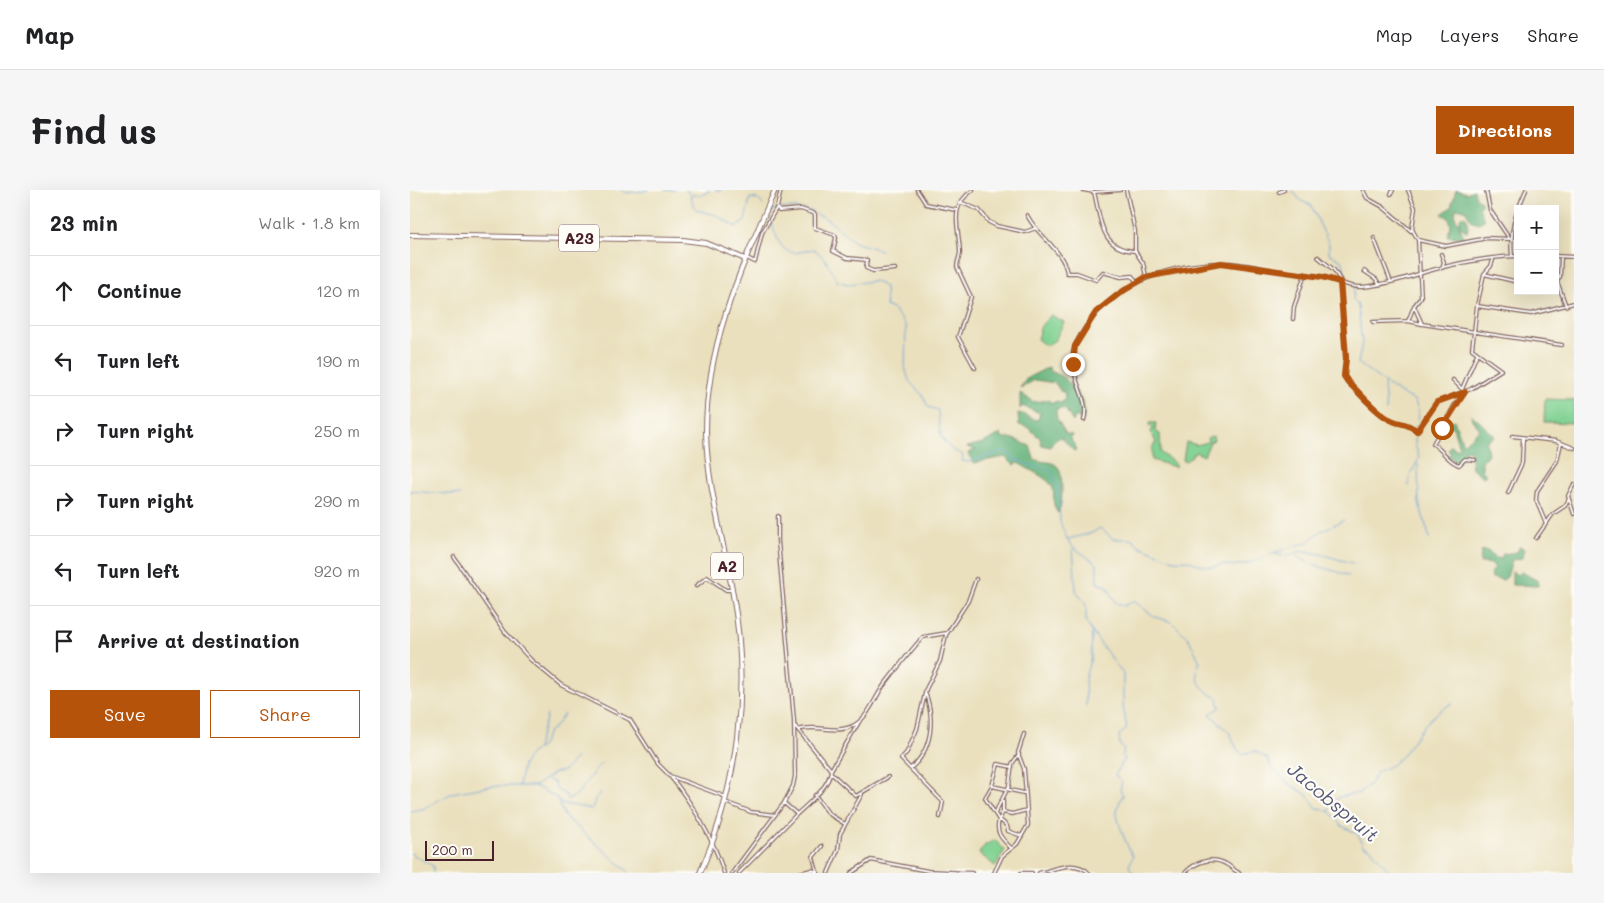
<!DOCTYPE html>
<meta charset="utf-8">
<style>
body{margin:0;font-family:Mali,sans-serif;background:#f6f6f6;color:#202124}
.controls{position:absolute;right:15px;top:15px;display:grid;overflow:hidden;border-radius:0px;box-shadow:0 5px 20px #0002}
.controls button{width:45px;height:45px;display:grid;place-items:center;padding:0;border:0;border-bottom:1px solid #e0e0e0;background:#fff;color:#202124;font:25px sans-serif}
.scale{position:absolute;left:15px;bottom:12px;width:69px;box-sizing:border-box;padding-left:5px;border:2px solid #4a1f2b;border-top:0;font-size:14px;line-height:18px;white-space:nowrap;color:#4a1f2b;-webkit-text-stroke:4px #fdfcf7;paint-order:stroke}
.stop{position:absolute;width:15px;height:15px;margin:-11px;border:4px solid #b45309;border-radius:50%;background:#fff}
.stop.end{background:#b45309;border-color:#fff;box-shadow:0 1px 5px #0008}
.list{margin:0;padding:0;list-style:none}
h2{display:flex;justify-content:space-between;align-items:center;height:65px;margin:0;padding:0 20px;font-size:21px}
h2 small{font-size:16px;font-weight:400;color:#757577}
.list li{display:grid;grid-template-columns:32px 1fr auto;gap:15px;align-items:center;box-sizing:border-box;height:70px;padding:0 20px;border-top:1px solid #e0e0e0}
.list b{display:block;font-size:19px;white-space:nowrap}
.list em{font-size:16px;font-style:normal;color:#757577}
.actions{display:flex;gap:10px;padding:15px 20px}
.actions a{flex:1;padding:11px 0;border:1px solid #b45309;border-radius:0px;text-align:center;font-size:18px;color:#b45309}
.actions .main{background:#b45309;color:#fff}
.icon{flex:none;width:28px;height:28px;fill:none;stroke:currentColor;stroke-width:2;stroke-linecap:round;stroke-linejoin:round}
.map{position:relative;flex:none;width:1164px;height:683px;overflow:hidden;border-radius:0px}
header{display:flex;align-items:center;gap:30px;box-sizing:border-box;height:70px;padding:0 25px;background:#fff;border-bottom:1px solid #e0e0e0}
header strong{font-size:24px}
nav{display:flex;gap:28px;margin-inline-start:auto;font-size:18px}
.intro{display:flex;align-items:center;justify-content:space-between;box-sizing:border-box;height:120px;padding:0 30px}
h1{margin:0;font-size:35px}
.button{padding:12px 22px;border-radius:0px;background:#b45309;color:#fff;font-size:18px;font-weight:700}
main{display:flex;gap:30px;padding:0 30px}
aside{flex:1;background:#fff;border-radius:0px;box-shadow:0 5px 20px #0002}
.map>svg:first-child{display:block}
</style>
<header>
<strong>Map</strong>
<nav><a>Map</a><a>Layers</a><a>Share</a></nav>
</header>
<div class="intro"><h1>Find us</h1><a class="button">Directions</a></div>
<main>
<aside>
<h2>23 min<small>Walk · 1.8 km</small></h2>
<ul class="list">
<li><svg class="icon" aria-label="ahead" viewBox="0 0 24 24"><path d="M12 20V5M6 11l6-6 6 6"/></svg><div><b>Continue</b></div><em>120 m</em></li>
<li><svg class="icon" aria-label="left" viewBox="0 0 24 24"><path d="M17 20v-9H6M10 6l-5 5 5 5"/></svg><div><b>Turn left</b></div><em>190 m</em></li>
<li><svg class="icon" aria-label="right" viewBox="0 0 24 24"><path d="M7 20v-9h11M14 6l5 5-5 5"/></svg><div><b>Turn right</b></div><em>250 m</em></li>
<li><svg class="icon" aria-label="right" viewBox="0 0 24 24"><path d="M7 20v-9h11M14 6l5 5-5 5"/></svg><div><b>Turn right</b></div><em>290 m</em></li>
<li><svg class="icon" aria-label="left" viewBox="0 0 24 24"><path d="M17 20v-9H6M10 6l-5 5 5 5"/></svg><div><b>Turn left</b></div><em>920 m</em></li>
<li><svg class="icon" aria-label="arrive" viewBox="0 0 24 24"><path d="M6 21V4h12l-3 4 3 4H6"/></svg><div><b>Arrive at destination</b></div></li>
</ul>
<div class="actions"><a class="main">Save</a><a>Share</a></div>
</aside>
<div class="map">
<svg width="1164" height="683" viewBox="0 0 1164 683">
<rect width="100%" height="100%" fill="#fdfcf7"/>
<filter id="ink" filterUnits="userSpaceOnUse"><feTurbulence type="fractalNoise" baseFrequency=".02" numOctaves="2"/><feDisplacementMap in="SourceGraphic" scale="10" xChannelSelector="R" yChannelSelector="G"/><feConvolveMatrix kernelMatrix="1 2 1 2 8 2 1 2 1" color-interpolation-filters="sRGB"/></filter>
<filter id="wash" filterUnits="userSpaceOnUse"><feTurbulence type="fractalNoise" baseFrequency=".0096" numOctaves="4" result="noise"/><feDisplacementMap in="SourceGraphic" scale="20" xChannelSelector="R" yChannelSelector="G"/><feGaussianBlur stdDeviation="1.12" result="paint"/><feColorMatrix in="noise" values="0 0 0 0 0 0 0 0 0 0 0 0 0 0 0 0 0 1.4 0 .05"/><feComposite in="paint" operator="in"/></filter>
<g filter="url(#wash)">
<rect width="100%" height="100%" fill="#eae0bd"/>
<path fill="#82d293" stroke="#66785f" d="M641 125 654 132 645 150 636 156 627 149 631 136Z
M1135 209 1164 210V233L1134 232Z
M740 233H746L745 241 750 244 751 263 767 275 765 277 742 270V258L746 252 741 242 743 237 739 236Z
M803 246 804 250 800 252 794 266 786 262 776 271 773 270 776 252 787 255 798 252 797 248Z
M585 650 595 660 585 676 569 663 575 655Z"/>
<path fill="#69b47d" stroke="#5a6a54" d="M1046 0 1056 3 1064 0 1066 8 1072 12 1069 17 1074 30 1069 33 1062 31 1055 20 1046 18 1045 27 1049 34 1051 27 1054 26 1057 28 1058 40 1056 41 1049 35 1054 48 1037 46 1041 36 1039 28 1032 24 1041 17Z
M639 177 640 181C658 187 679 209 673 230L665 226 663 232 656 220 651 218 646 220 647 229 656 244 662 245 661 250 667 259 664 261 651 247 645 250 640 257 631 255 630 248 617 237 609 235 608 223C616 224 619 229 628 230L630 223 612 216 610 219V203L624 212 638 210 642 213 647 211 651 213 655 209 654 201 651 202 645 193 625 190 610 198 617 188 619 189V187Z
M1061 224 1085 246 1076 251 1078 264 1072 271V280L1076 285 1073 287 1062 278 1060 259 1054 260 1055 265 1048 273 1038 266 1041 264 1038 260 1040 256H1043L1045 259 1049 258 1043 237 1037 235 1038 232 1044 230 1053 254 1070 239 1062 230Z
M591 244 592 248H601L620 256 624 269C631 273 641 270 647 276 654 282 653 315 648 323 640 313 646 306 642 296 638 288 616 278 608 273L604 275 595 267 563 273 558 263 566 260 557 257 573 253Z
M1110 356 1114 359 1113 368 1102 370 1097 387 1093 390 1082 388 1080 384 1085 378C1081 372 1076 373 1070 373L1071 361C1078 359 1079 362 1083 367L1091 369 1093 364 1107 362Z
M1102 381 1107 385 1112 382 1128 391V396L1102 395Z"/>
<g fill="none" stroke-linecap="round" stroke-linejoin="round">
<path stroke="#699fd6" stroke-width="1" d="M211 0 217 3 239 0
M255 0H265
M275 0 279 2 284 17 287 20 306 25 326 37 335 31 340 8 348 9 353 15
M305 0H312
M771 0 773 2
M882 0 891 11 901 15 919 54V63L933 72 935 83 945 97 943 109 948 116 952 153 948 173C966 186 983 201 1004 210L1008 219 1009 234 1006 235 1005 254 1009 268 1000 286 999 296
M281 5H292L300 0
M388 18 363 19 359 26C364 36 367 58 380 62 387 64 397 60 404 59L415 69 428 92 438 94 465 91 475 97 476 116 484 120 496 136 495 177 499 191 513 206 518 217 528 220C529 243 529 255 553 265L552 271 559 272 594 261 600 265 605 271 608 269C619 277 629 276 641 281L648 297 650 332 657 349 663 357 687 374V393L697 396 706 413 714 416 724 411 745 427 762 432 779 449 790 472C781 488 793 502 808 508L810 518 800 524 820 543 827 559 832 564 845 561 858 569 860 576 874 590 897 605 907 618 919 621 932 636 948 644 953 656 960 658 981 683
M392 19 403 22
M406 24 417 29 446 53 471 60
M974 194 976 221
M1008 274 1009 313 1020 349
M0 301 50 305
M658 349 682 343 690 338 703 349H723L729 356C741 360 752 366 764 370 769 372 775 369 780 371 791 375 800 380 812 374 825 379 850 371 863 363 881 370 884 360 896 361 913 364 929 370 946 374
M663 358 666 401 676 415V432L682 442 681 467 675 488 676 516
M863 363 898 352 911 341 934 330
M886 365C898 376 923 379 939 386
M682 442 713 484V517L717 539 709 545 710 555 714 560 712 567 715 569 705 585 712 592 710 600 713 605C710 611 707 617 707 624 707 631 719 661 723 666L719 676 723 683
M1162 517 1164 516
M127 558 137 525
M137 589 145 593 146 599 156 605 157 610C173 605 179 583 192 573
M109 596 113 575 121 563 132 556 138 542 146 536 154 524
M125 596 144 583 154 581 166 567
M149 613 182 619 185 609 191 602
M0 621 13 619 42 603 81 596H125L147 608 154 626 220 683
M919 621 923 612 929 607 949 603 961 593 967 582 982 575 991 567 1016 533 1031 520 1043 513
M0 663 23 676V683"/>
</g>
</g>
<g filter="url(#ink)">
<g fill="none" stroke-linecap="round" stroke-linejoin="round">
<g stroke="#82635e" stroke-width="4.5">
<path id="minor" d="M371 0 367 17 369 21 391 19 405 24V38L425 45 426 48 423 61 437 68 457 70 456 78 463 81 485 79
M507 0 516 14 546 20
M563 0C538 17 549 36 550 62 550 67 547 71 547 77L561 107 548 147 565 178
M673 0 684 2 710 0
M716 0 725 41V61L733 73 736 86
M953 0 957 8 973 17 1001 41
M998 0 1005 18 1002 39 1008 50 1011 107 1004 116 998 131
M1076 0 1080 20 1099 48
M684 2C691 30 690 59 725 61
M869 2 874 0
M981 4 983 0
M550 12 569 20 579 32 587 36 615 42 626 38
M617 25C627 46 653 59 657 83H667L686 90 693 82 711 87 722 86 727 92
M964 48 981 92
M1008 50 1036 56 1077 48 1100 49
M1031 64 1034 72 1032 78
M1102 66C1099 40 1106 23 1116 0
M1145 66 1164 67
M908 67 924 80 930 90 936 168 934 186 938 192C951 204 964 221 979 229 992 236 994 230 1007 241L1027 212 1061 199 1091 180 1062 159 1067 116 1121 124 1164 113
M337 68 345 72 352 43 367 17
M954 81 966 89 969 94
M1074 84 1108 92
M1147 91 1156 116
M1145 92 1150 87 1151 67
M1004 116 1012 134 1152 155
M1067 116 1074 84 1081 76 1083 70
M883 129 884 117 895 84
M963 132 998 131 1012 134
M1043 190 1055 202
M1052 199 1067 164
M1055 202 1044 216 1023 254C1035 262 1037 271 1049 275L1055 269 1065 270
M674 230C681 207 654 182 665 156 690 100 752 74 811 73 830 72 849 78 867 81 881 83 895 84 908 86 923 88 937 98 952 97 974 95 994 89 1015 82 1043 74 1078 67 1108 66
M1102 246 1146 251 1164 258
M1164 294 1158 306 1164 324
M1098 303 1112 273 1113 248
M1136 334 1126 310 1127 301 1147 271 1151 253
M1126 348 1143 324 1155 316 1159 309
M44 367 95 442 121 470 151 495 220 530 248 574 260 586 316 607
M286 396 297 387 316 400H321
M388 540C405 534 422 543 437 538 457 533 463 510 474 495 487 479 499 462 513 447L537 443
M501 578C523 559 525 528 515 502
M421 580 449 532
M421 583 446 606 478 587
M260 586C282 613 304 650 314 683
M582 596 614 603
M405 605 419 624 435 634
M315 612 341 622 365 625
M374 613 387 624C398 614 420 596 421 580L385 536
M593 622 602 624 617 620
M585 623 599 596 602 574 609 564
M530 627 533 612 491 569 497 562 507 539 516 499 530 471 536 445 558 411 566 389
M589 629 597 636 598 641 612 646
M589 630 593 622V611
M601 658C592 649 585 643 589 630L575 608 582 596 588 574 602 577
M407 682 403 667 412 656
M322 683 374 613 383 596 385 586 384 530 368 351V326
M329 683 387 624
M389 683 402 680 408 683
M418 683 428 660 430 644 452 604
M441 683 461 670 518 681 562 683
M584 683 592 666 607 654 618 635 614 579 608 563 614 544
M611 683H622
M629 683C646 679 665 669 679 683
M775 683C785 672 802 666 816 674 820 676 824 680 829 683"/>
</g>
<g stroke="#82635e" stroke-width="6">
<path id="primary" d="M0 45 273 50 296 53 335 69
M290 683C328 597 340 498 323 405 314 351 297 297 296 242 296 154 331 78 365 0"/>
</g>
<use href="#minor" stroke="#fff" stroke-width="2"/>
<use href="#primary" stroke="#fff" stroke-width="4"/>
</g>
</g>
<g fill="none" stroke-linecap="round" stroke-linejoin="round" filter="url(#ink)">
<path stroke="#b45309" stroke-width="6" d="M663 174 665 156 686 122 710 103 736 87 811 73 912 87 930 92 936 168 934 186 938 192C950 203 965 222 979 229 992 236 994 231 1007 241L1027 212 1055 202 1032 238"/>
</g>
<g text-anchor="middle" stroke-width="4.5" stroke-linejoin="round" paint-order="stroke">
<g fill="#fdfcf7" stroke="#806168" stroke-width="1">
<rect x="149" y="34.5" width="40" height="27" rx="4"/>
<rect x="301" y="362.5" width="32" height="27" rx="4"/>
</g>
<g font-size="16" font-weight="bold" fill="#4a1f2b">
<text x="169" y="54">A23</text>
<text x="317" y="382">A2</text>
</g>
<g font-size="19" font-style="italic" fill="#585978" stroke="#fdfcf7">
<text transform="translate(923 612) rotate(40)" y="7">Jacobspruit</text>
</g>
</g>
</svg>
<div class="controls">
<button>+</button>
<button>−</button>
</div>
<div class="scale">200 m</div>
<div class="stop" style="left:1032px;top:238px"></div>
<div class="stop end" style="left:663px;top:174px"></div>
</div>
</main>
